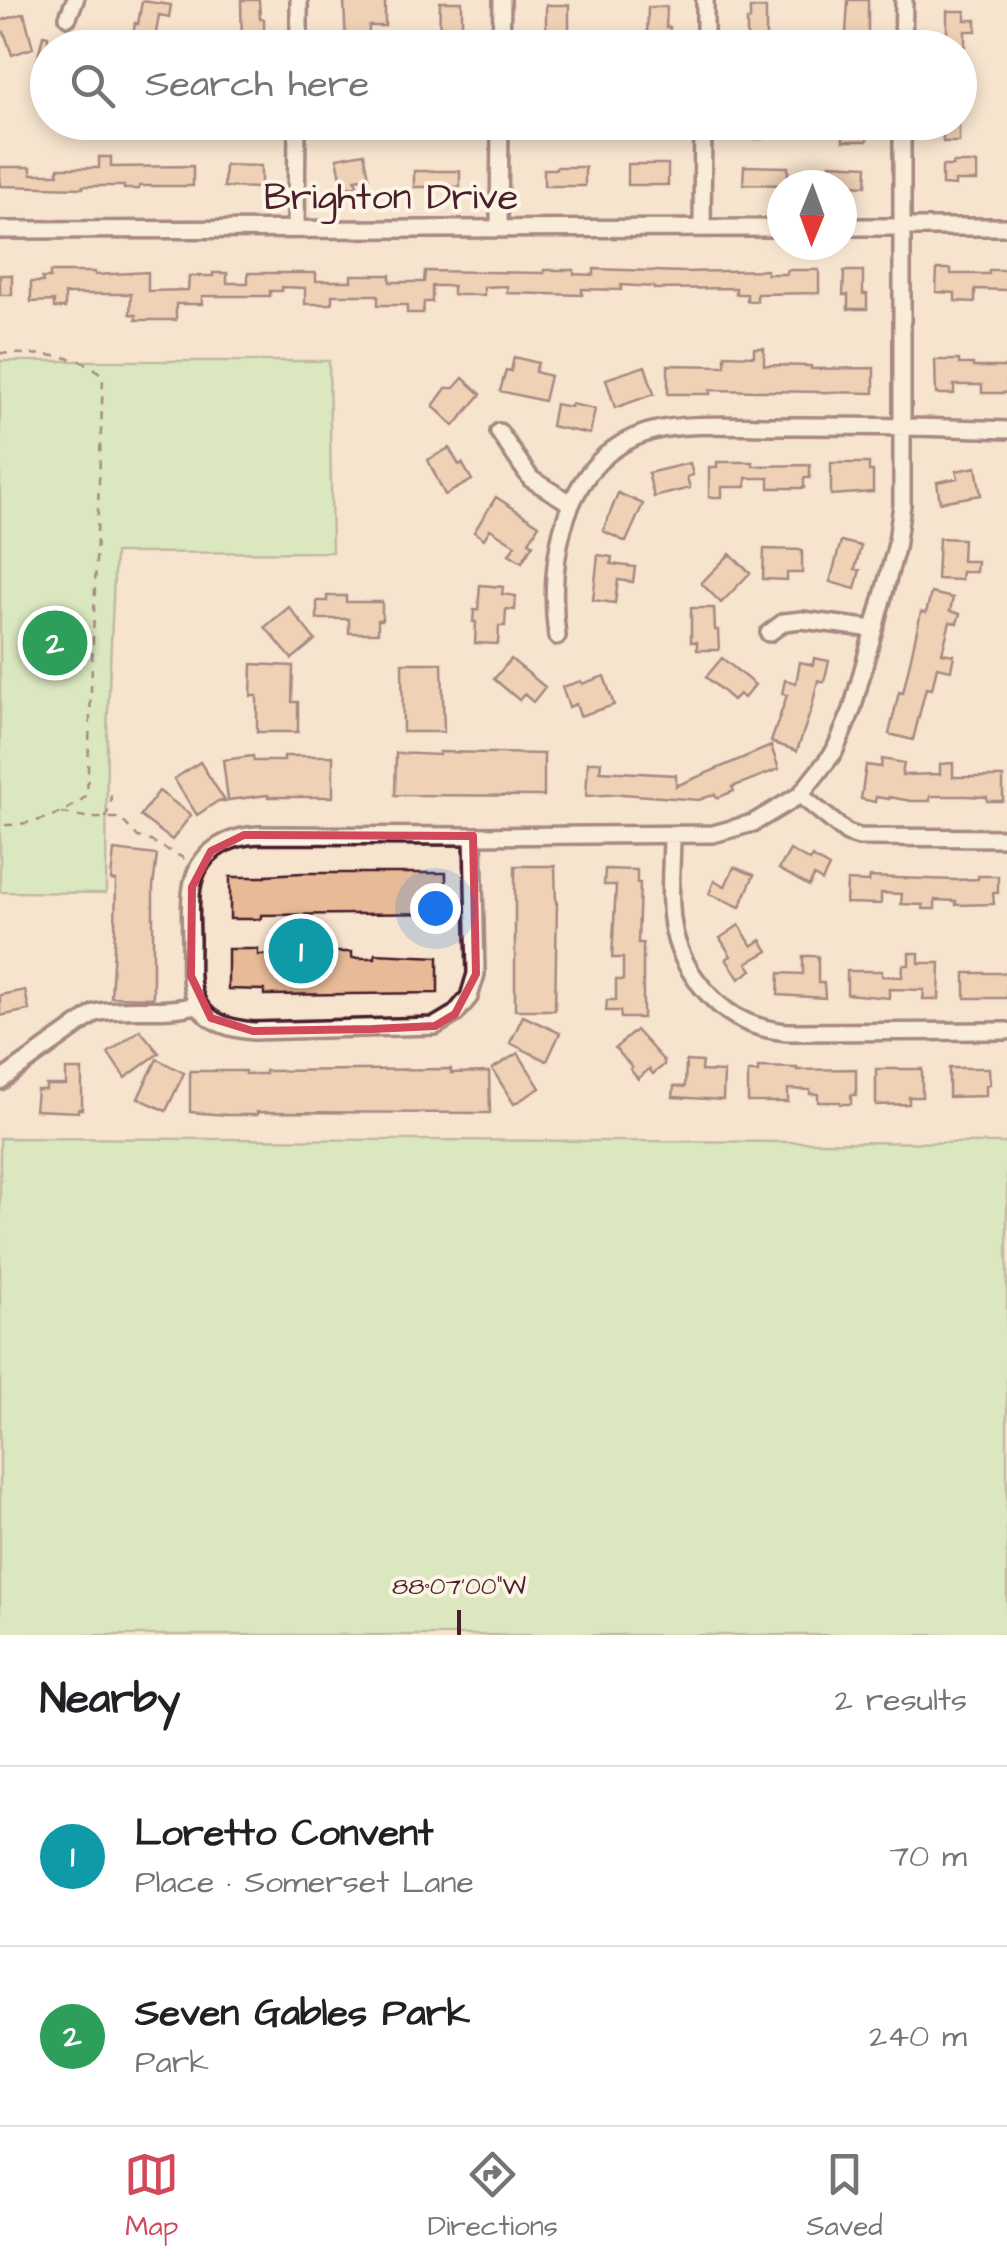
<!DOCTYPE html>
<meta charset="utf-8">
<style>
body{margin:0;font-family:"Architects Daughter",sans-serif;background:#f6f6f6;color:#202124}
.compass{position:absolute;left:767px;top:170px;width:90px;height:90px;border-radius:50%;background:#fff;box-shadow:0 5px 15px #0003;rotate:181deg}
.you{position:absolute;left:435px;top:908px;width:35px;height:35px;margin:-25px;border:8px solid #fff;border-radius:50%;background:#1a73e8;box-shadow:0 0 0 15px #1a73e833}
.badge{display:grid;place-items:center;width:65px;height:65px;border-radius:50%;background:#d1495b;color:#fff;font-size:32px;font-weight:700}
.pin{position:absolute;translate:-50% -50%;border:5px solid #fff;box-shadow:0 2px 10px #0006}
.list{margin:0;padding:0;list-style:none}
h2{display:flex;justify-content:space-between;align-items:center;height:130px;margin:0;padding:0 40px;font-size:42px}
h2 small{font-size:32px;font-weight:400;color:#757577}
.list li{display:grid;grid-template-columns:65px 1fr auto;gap:30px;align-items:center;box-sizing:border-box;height:180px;padding:0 40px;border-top:2px solid #e0e0e0}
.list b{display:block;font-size:38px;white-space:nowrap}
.list p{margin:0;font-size:32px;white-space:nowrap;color:#757577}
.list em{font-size:32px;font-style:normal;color:#757577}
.icon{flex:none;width:55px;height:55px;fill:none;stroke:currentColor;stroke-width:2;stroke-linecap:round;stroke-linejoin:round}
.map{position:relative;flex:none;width:1007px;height:1635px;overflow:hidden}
.search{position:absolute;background:#fff;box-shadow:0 5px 15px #0003;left:30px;right:30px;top:30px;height:110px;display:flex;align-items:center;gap:25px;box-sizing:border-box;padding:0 35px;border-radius:55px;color:#757577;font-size:38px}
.sheet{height:490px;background:#fff}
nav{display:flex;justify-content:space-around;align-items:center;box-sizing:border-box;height:140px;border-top:2px solid #e0e0e0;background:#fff;font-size:28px;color:#757577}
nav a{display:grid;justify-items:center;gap:5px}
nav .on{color:#d1495b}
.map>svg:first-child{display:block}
</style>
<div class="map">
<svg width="1007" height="1635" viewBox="0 0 1007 1635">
<rect width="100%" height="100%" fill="#f6e4ce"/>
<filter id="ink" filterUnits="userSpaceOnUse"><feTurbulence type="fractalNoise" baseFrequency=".01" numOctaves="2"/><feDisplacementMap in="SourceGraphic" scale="20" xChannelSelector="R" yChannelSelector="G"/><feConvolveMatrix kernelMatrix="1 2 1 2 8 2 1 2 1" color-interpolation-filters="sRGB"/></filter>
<g filter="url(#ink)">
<path fill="#b8ecad" stroke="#81866c" stroke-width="2.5" d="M0 361H329L332 552 115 553 107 734 106 893 0 892Z
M0 1138 1007 1143V1635H0Z"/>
<path fill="#e7bb97" stroke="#4a1f2b" stroke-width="2.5" d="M241 0H259L260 19H264V48H242Z
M344 0H385V26H369L368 48H346Z
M848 0H868V45H850V34H846Z
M142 1 171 5 169 17 159 15 154 45 132 42 135 23 138 24Z
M440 2H462V26H465V40H439Z
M546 5H569V39H549V29H546Z
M648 7H667L666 27H670L669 41H647Z
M750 8H766V44H747V20H750Z
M947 11H965V20H976V31H965V46H947Z
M24 13 33 48 12 55 4 32 0 34V21Z
M43 35 48 36V77L34 74Z
M221 122H262V133L221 132Z
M341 122H364V133H341Z
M432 122H461V138L439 137V133H432Z
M545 122H563V137L545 136Z
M642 122H665V126H668V140H642Z
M746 122H762V139H746Z
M843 122H867V141H843Z
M943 122H959V142H943Z
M364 153 369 177 355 179 357 185 343 188 337 158Z
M99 157H111V167L193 166V186H139V189H124V186H83V188L0 186V167H31V174H58V168H99Z
M953 163H977V181H955V186L942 185V166H953Z
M628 164H668V185H628Z
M830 164 867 166 866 186 829 184Z
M225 165 261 166V188L224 187Z
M744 166 788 167V185L743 184Z
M556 167H585V186H544V169H556Z
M414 171H460V187H414Z
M594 269 684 272 767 270V274H787V270H819V293L757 294V301H747V294H736V288L654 289V287L621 285V290L582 289V295L544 294 507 293V286L484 287V295H453V286H432V302H424L423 313H407V305H378V295H332V304H305V288L282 287V291H270V296H202V304H176V320H136V315L130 314 131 294H65V308H54V301L31 302V282H43L42 278H50V272H95V275L148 272V291L188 290 189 276H213V273H227V283H248V273H316V281H351V275H390V282H424L425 271 544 273V270H574V274L594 275Z
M937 269H951V274H989V270H1007V290L975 289V302L955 301V293L936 292Z
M844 271H863V294H867V309H848V295H843Z
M0 275H12V295H0Z
M754 348H764V365L811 366V369L874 368V393L710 390V394H668V365L725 366V355L754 356Z
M514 357 538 363 535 372 550 376 544 401 500 391 506 370 511 371Z
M935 360H959V364H973V367H1007V393H982V385H954V394H936Z
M645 366 654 394 615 408 606 379Z
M463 378 481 394 454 426 433 406 446 388H454Z
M555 404 571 407V404L595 409 590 434 551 426Z
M449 448 459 465 462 463 472 480 445 495 428 460Z
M717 462H753V466L810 465V478H804V488H769V478H746V487H722V497H709V467H717Z
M690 463 693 475 687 477 690 488 654 497 648 473Z
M831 463H869V471H873V492L831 495Z
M976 467 981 495 940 502 937 482 958 478 956 471Z
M618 493 643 504 626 542 603 531Z
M496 497 539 525 529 542 533 544 522 562 509 554 515 545 490 529 484 539 474 532Z
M939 538 963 539 962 561H977L976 572H962L961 580 937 579Z
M841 541 861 546 855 569 860 570 855 589 830 582Z
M764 549 802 550V573H787V580L763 579Z
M730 554 750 573 721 603 701 583Z
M598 555 612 557 611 564 635 567 633 582 618 580 615 603 593 600Z
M480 585 503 587 502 594 516 596 515 610 506 609 505 626H499L498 644 475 643 476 622H473L474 610H478Z
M931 593 953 598 950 611 960 614 957 623 950 622 942 653 954 655 951 670 937 667 932 689 926 688 913 740 889 734 899 692 903 693 921 612 926 613Z
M327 596H346V602H382V620H378V633H349V619H317V601H327Z
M289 607 315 640 292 659 265 627Z
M691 608H714L715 630H718L719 650H697V642H691Z
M722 658 755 685 744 698 739 694 733 700 706 677Z
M814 658 829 661 824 682 818 680 812 707 797 751 771 742 787 695 782 694 785 680 796 683 800 662 813 665Z
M511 659 545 687 533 702 524 694 519 700 494 679Z
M402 663H442L444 732H403Z
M252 664 293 666 292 702H298V732H257V696H251Z
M604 676 614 705 580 716 576 704 569 707 562 687 581 681 582 684Z
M771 746 779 769 732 787 734 791 717 798 715 794 699 800 623 794 586 796 588 762H601L600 771 676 775V786Z
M439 752 544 754V796L395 795 396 753 439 755Z
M253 756 254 761H284V756H333V797H268V795L228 800 223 760Z
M882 759 904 763 902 775 940 774V764L953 763V777H1003V801H987V797L965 796H930V801H911L889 797V799L876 797 875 802 861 799 866 765 881 767Z
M200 762 225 801H218L197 815 174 779Z
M159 791 191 815 172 840 140 816Z
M114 850 157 855 153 887V998L111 997 115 930 116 881 111 880Z
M790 850 810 861 812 857 829 867 822 881 814 876 809 886 779 869Z
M515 866H555L556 903H557L555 1010H515Z
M734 867 754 875 740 907 709 894 714 881 725 886Z
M605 869 637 870V883H640L638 943H643V1018H621L620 1011H606L607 1000H616V980H623V958H612L616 885H604Z
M302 873H446V913L261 915V919H230V877H266V875Z
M978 876H998V893H993L994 904 956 905V901L935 900V909H923V905L901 904 902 894 881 893V904L846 903 847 881 869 882 870 877 956 880 978 879Z
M739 925 752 946 761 940 768 951 747 963 752 970 739 979 726 959 731 956 720 938Z
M228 949H258V955H300V950H331V952H352V958H375V954L438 957V993L264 995V990L228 989Z
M909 953H919V963H940L939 999H923L924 990 889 989V998L847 994V971H882V976L902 977 903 965H909Z
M803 956H818V983H824L825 998 778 995 779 973 803 974Z
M965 973H1007V998H965Z
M25 990 29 1010 0 1016V995Z
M523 1016 560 1033 547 1061 510 1043Z
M140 1030 159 1053 125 1078 108 1053Z
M636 1030 664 1061V1065L653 1074 649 1069 638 1079 630 1069 632 1067 615 1048Z
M518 1053 540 1088 514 1104 492 1069Z
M157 1059 184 1073 166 1111 138 1098Z
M686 1061 702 1062 701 1071 724 1072 723 1100 673 1097 674 1086 685 1087Z
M758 1067 797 1068V1070L856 1069V1095H851V1104H840V1102H818V1094H810V1090L788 1089V1102H748V1072H758Z
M949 1068H989L990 1084 986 1085V1096L949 1097Z
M451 1069V1073L489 1072 490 1113 257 1112V1115H227L190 1112V1071H245V1074H265V1071Z
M876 1069H922V1097H909V1104L876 1105Z
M66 1070H82V1109H78V1112L35 1110 37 1090H46V1085H66Z"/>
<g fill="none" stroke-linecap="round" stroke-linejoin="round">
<g stroke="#4a1f2b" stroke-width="22">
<path id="minor" d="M68 17 75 0
M299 48V0
M501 48 502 0
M705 48V0
M903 48 904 0
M842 227H1007
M499 228 500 122
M702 228 703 122
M296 229 297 122
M0 230 782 228
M499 432 531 479 570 503
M769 633 784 622 802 620 874 629
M557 636C547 559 563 458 649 432 687 421 752 427 793 426 865 426 936 427 1007 430
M800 795 847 833 859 837 1007 838
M473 836 260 835C227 836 198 852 192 887 189 904 191 925 191 942 191 962 188 986 198 1004 209 1024 233 1029 253 1031L435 1026 455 1014 469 997 476 974 473 836 713 834 753 823 800 795 834 752 852 710 896 548 902 505V122
M672 836C671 901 661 946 711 997 732 1019 756 1029 787 1032L1007 1031
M0 1081 95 1013C129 1005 165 1015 198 1004"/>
</g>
<path stroke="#4a1f2b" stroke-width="2.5" stroke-dasharray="8 8" stroke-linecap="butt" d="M0 353C29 355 88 351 103 378L87 795C66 815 29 826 0 825
M62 813 92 818H120L138 837 149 840 185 859
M106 818 111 800 110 788"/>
<use href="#minor" stroke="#fcf5e5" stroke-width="15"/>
</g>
</g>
<path d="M0 0H1007V1635H0ZM244 835 473 836 476 974 455 1014 435 1026 372 1029 253 1031 211 1018 191 976 192 887 211 851Z" fill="#f6e4ce" fill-opacity=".55" fill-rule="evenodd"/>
<path fill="none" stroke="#d1495b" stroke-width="8" stroke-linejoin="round" d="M244 835 473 836 476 974 455 1014 435 1026 372 1029 253 1031 211 1018 191 976 192 887 211 851Z"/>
<path fill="none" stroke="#4a1f2b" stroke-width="4" d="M459 1635V1610"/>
<g text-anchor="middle" stroke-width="8" stroke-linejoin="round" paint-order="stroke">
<g font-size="38" fill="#4a1f2b" stroke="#fcf5e5">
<text x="391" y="209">Brighton Drive</text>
</g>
</g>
<g font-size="25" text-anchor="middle" fill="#4a1f2b" stroke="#fcf5e5" stroke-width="8" stroke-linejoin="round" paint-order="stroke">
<text x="459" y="1594">88°07'00"W</text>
</g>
</svg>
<svg class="compass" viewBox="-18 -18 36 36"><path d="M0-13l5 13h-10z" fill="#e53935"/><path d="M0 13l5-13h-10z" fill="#757577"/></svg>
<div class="you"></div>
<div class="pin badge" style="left:301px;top:951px;background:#0f9aa8">1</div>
<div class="pin badge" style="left:55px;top:643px;background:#2e9e5b">2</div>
<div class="search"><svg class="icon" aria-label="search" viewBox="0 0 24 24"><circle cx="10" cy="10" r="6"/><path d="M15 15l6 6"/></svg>Search here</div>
</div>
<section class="sheet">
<h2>Nearby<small>2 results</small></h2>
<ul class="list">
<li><span class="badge" style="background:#0f9aa8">1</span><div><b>Loretto Convent</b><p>Place · Somerset Lane</p></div><em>70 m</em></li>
<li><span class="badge" style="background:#2e9e5b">2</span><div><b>Seven Gables Park</b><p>Park</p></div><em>240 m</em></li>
</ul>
</section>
<nav>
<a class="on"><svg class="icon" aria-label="map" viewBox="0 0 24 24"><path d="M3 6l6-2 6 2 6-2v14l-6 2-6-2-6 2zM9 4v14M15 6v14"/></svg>Map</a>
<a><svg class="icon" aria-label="directions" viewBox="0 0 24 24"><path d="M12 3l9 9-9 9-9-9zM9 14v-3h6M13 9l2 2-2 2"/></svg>Directions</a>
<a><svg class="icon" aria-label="saved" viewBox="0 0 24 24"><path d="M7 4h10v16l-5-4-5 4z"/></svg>Saved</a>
</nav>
